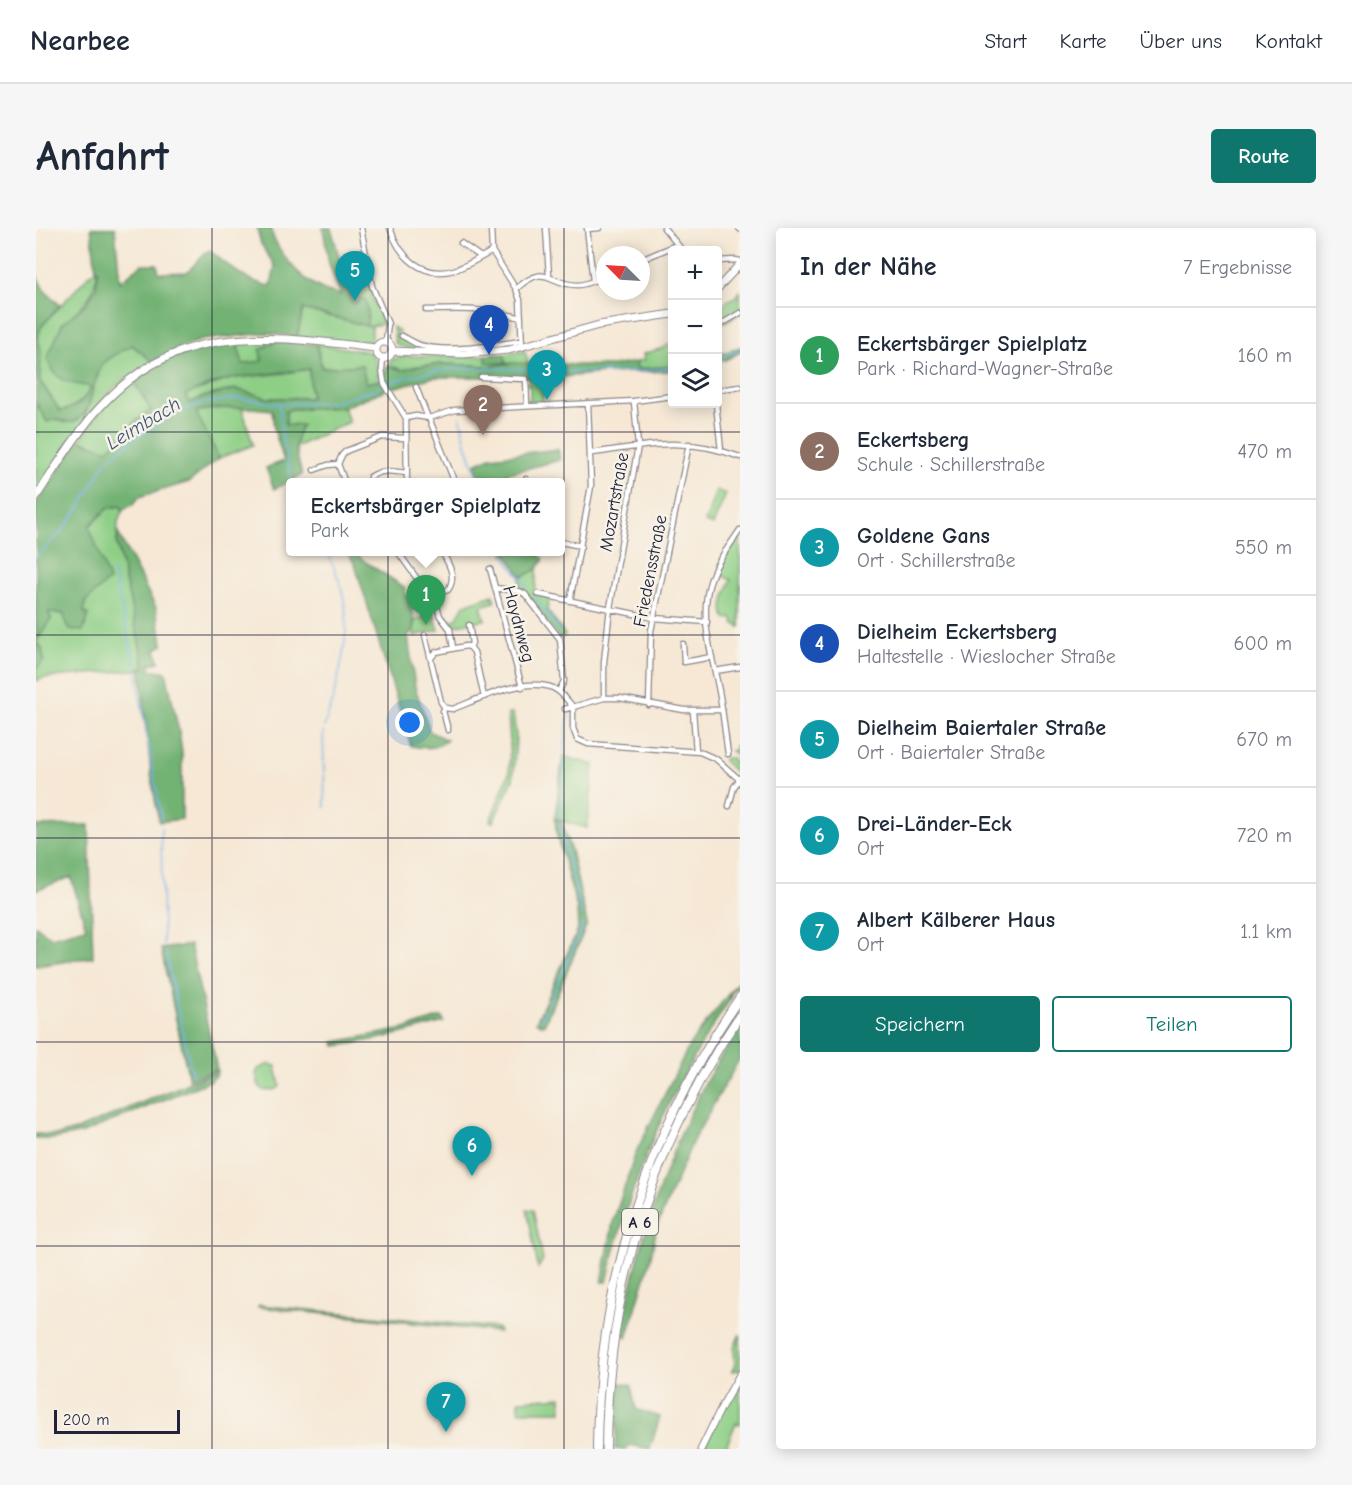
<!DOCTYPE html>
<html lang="de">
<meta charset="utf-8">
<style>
body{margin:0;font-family:"Comic Neue",sans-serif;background:#f6f6f7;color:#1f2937}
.controls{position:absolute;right:18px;top:18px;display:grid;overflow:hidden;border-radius:6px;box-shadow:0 3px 15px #0003}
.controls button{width:54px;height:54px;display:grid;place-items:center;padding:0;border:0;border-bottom:2px solid #e0e1e3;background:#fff;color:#1f2937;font:30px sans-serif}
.compass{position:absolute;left:560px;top:18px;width:54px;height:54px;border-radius:50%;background:#fff;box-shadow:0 3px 15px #0003;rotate:294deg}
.scale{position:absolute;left:18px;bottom:15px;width:126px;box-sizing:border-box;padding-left:6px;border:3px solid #22223b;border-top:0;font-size:16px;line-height:21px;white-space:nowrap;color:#22223b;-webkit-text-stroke:4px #f7f3e8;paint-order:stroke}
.you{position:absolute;left:374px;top:495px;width:21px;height:21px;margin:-15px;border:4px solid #fff;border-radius:50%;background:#1a73e8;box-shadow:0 0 0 9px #1a73e833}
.badge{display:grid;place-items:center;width:39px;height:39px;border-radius:50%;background:#0f766e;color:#fff;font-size:20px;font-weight:700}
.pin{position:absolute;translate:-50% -50px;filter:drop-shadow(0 2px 3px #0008)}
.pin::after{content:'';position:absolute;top:32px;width:21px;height:18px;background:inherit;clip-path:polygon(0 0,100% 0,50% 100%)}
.popup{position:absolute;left:250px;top:250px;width:279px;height:78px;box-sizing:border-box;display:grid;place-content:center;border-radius:6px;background:#fff;filter:drop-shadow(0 2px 4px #0005);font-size:20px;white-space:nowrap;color:#747a83}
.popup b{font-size:22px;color:#1f2937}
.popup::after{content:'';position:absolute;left:50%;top:100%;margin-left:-12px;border:12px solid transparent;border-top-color:#fff}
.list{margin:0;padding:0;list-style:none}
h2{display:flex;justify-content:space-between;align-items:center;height:78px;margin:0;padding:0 24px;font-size:26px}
h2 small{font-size:20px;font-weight:400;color:#747a83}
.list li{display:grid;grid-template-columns:39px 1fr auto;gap:18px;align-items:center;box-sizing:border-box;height:96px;padding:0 24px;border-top:2px solid #e0e1e3}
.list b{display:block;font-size:22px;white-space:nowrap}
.list p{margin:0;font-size:20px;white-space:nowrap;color:#747a83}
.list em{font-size:20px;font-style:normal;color:#747a83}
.actions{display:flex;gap:12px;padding:18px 24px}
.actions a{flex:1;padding:14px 0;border:2px solid #0f766e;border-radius:6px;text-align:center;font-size:21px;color:#0f766e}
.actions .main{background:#0f766e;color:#fff}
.icon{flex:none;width:33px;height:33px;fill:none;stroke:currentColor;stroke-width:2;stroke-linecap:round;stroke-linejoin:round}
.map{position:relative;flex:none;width:704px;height:1221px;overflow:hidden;border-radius:6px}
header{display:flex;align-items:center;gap:36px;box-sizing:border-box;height:84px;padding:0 30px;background:#fff;border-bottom:2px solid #e0e1e3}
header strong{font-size:28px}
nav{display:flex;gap:33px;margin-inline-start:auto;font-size:21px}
.intro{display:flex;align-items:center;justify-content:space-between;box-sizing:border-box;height:144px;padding:0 36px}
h1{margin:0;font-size:42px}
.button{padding:15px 27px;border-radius:6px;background:#0f766e;color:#fff;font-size:21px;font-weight:700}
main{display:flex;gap:36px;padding:0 36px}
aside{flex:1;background:#fff;border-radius:6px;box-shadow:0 3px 15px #0003}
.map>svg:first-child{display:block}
</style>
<header>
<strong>Nearbee</strong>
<nav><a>Start</a><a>Karte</a><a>Über uns</a><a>Kontakt</a></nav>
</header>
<div class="intro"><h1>Anfahrt</h1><a class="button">Route</a></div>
<main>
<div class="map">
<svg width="704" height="1221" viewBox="0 0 704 1221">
<rect width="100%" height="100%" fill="#f7f3e8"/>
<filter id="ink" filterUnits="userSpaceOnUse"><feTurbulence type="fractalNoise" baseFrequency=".0167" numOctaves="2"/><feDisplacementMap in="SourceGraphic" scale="12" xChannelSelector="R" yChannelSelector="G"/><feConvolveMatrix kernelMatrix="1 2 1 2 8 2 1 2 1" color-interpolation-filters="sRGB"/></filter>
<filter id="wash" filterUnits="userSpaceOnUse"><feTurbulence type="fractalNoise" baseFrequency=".008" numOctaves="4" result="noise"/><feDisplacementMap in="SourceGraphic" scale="24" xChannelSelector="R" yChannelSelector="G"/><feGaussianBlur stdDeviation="1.35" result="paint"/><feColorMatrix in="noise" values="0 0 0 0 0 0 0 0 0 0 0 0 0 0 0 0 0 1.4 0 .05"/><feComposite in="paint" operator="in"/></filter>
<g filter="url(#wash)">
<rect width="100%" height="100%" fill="#f6e8d5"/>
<path fill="#8ecf86" stroke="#587860" stroke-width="1.5" d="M62 41C58 70 48 77 26 96L55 158C50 172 37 181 24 183L4 153 5 122 1 112 5 99 54 46Z
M329 45 338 73 348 96 333 98 336 99V114L321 115 261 109 267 81 294 89 323 73 318 76 310 50Z
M704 63V85L684 97 682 93V78L699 69Z
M357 99 363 103 361 109C382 120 425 123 450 120V122C429 124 376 127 359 115Z
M200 113H240L224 122 226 133 207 137Z
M636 114V138L600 142V134L608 132 607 126 627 120Z
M281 116 334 124 339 130 343 153 330 155 325 137 286 140Z
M96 117 116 133 78 160 52 189 0 265V175L11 194 19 191 29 195 49 187C57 171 55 149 67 136 74 128 88 122 96 117Z
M489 123 492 136 451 138 407 136 381 138 367 142 359 139 350 140 357 131 372 128 428 129 450 127 451 134 469 135 468 126Z
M273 141 275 170H231L200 161 167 169 154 175 149 166 198 150 251 145Z
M496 149 507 151V175H492L491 172H494V157H491L492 151Z
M97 152 115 182 100 193 72 223 43 212 68 179Z
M183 179H206L217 217 183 230 159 184Z
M308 179 313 194 258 220 261 205 250 197V183L256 181Z
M680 262 690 266 677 297 669 294Z
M84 278 87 282 82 294 81 316 109 441 6 450 0 453V441L6 420 0 414 15 391 12 384 28 386 30 397 49 396 53 387 48 384 49 374 53 370V299L72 280Z
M704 306V399L698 396 696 390 690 391C683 381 690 363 695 352L684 346 687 341 683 338Z
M501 341 499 366 514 369 511 382 529 407 524 411 495 371 483 363 484 350Z
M457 367 459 374 445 378 449 392 416 398 411 394 420 391 428 377Z
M398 386 403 402 378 408 379 392Z
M477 485 480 509 477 552 457 594 454 593 473 545 474 514 472 486Z
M699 517H704V549L687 533 689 530H696L697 534 701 533V527L695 523 700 521Z
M527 528 558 537 551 600 519 591Z
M233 836 240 838 244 858 241 861 229 863 223 858 220 846 222 841Z
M491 981 497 982 507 1032 502 1040Z
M704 1106V1142L696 1143 699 1137 698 1120Z
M704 1150V1196L700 1195 689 1221H667L686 1180Z
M525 1169 526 1183H483V1172Z"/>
<path fill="#72b273" stroke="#4a6a57" stroke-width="1.5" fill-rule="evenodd" d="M55 0H79L84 54 106 36H121L123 45 151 44 173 22C193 38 210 54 235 58L239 38 225 16 221 0H234C241 24 264 51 286 61 292 64 299 65 305 67L293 36 287 0H295L315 70 318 76 325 71H329L332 84 331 98 267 81 261 109 231 105 165 112 116 133 96 117C87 123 71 129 66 138 51 160 60 206 19 191L11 194 0 175V46L8 62 24 77 5 99 1 112 5 122 4 153 24 183C37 181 50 172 55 159 31 154 22 156 11 131L26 96 51 75 60 59 62 42H60Z
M200 113 207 136 226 133 224 122 240 113 281 116 286 140 326 137 330 155 345 152 350 140 353 138 367 142 381 138 407 136 451 138 477 135 576 138 600 134 601 141 636 138V143L566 145 507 151 495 149H398L349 162 308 179 256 181 250 183V197H266C256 215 261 228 266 247L238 261 230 240 248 233 238 201 236 182C210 179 186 178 160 184L183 230 153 254 103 269 98 276 87 282 84 278 72 280 53 298 73 352 49 374 48 384 53 387 47 403 34 402 30 397 28 386 13 384 15 391 0 414V276L43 212 72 222 100 193 115 182 97 152 123 134 146 124ZM273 141 275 170H231L200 161 167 169 154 175 149 167 179 155 198 150Z
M704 119V124L689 132 682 133V127Z
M468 126 470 135 450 134V127Z
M522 221 524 232 470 246 472 254H445L439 236 455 229Z
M82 305 120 380 127 417 120 421 123 434 114 436V441L130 444 143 504 146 525V591L123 594 116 553 104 440H109L81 316Z
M312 324H321L325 331 368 359 378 389 377 401 372 408 379 459 394 504 411 512C400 522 388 520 375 518L319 337Z
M469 324H500L508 331 501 341 486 349Z
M0 415 6 420 8 432 0 441Z
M519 591 525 592 535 623 551 696 508 797 500 794 542 702 541 680 521 608Z
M53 597 57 729 0 738V698L15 709 50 700 35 649 0 662V598Z
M154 717 181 841 153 852 125 721Z
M704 751V755L693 769H696C636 855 594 951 571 1054H566L577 994 600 924 654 816Z
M406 789 408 794C372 804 336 814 299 818L298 814 368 801Z
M704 800V830L657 913 621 998 614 1033 591 1110 587 1106C590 1074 599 1042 607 1012 624 954 645 898 674 846 683 830 694 815 704 800Z
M181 843V846L174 853 47 905 18 911H0V906L22 907 43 901Z
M223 1077 462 1100 463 1104 222 1079Z
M583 1155 595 1157 600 1181 624 1189 614 1221 593 1217 591 1221H579Z"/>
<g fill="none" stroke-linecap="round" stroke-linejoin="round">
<path stroke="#78b3e9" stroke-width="1.5" d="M682 130 704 122
M354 155C417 130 488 144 554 144 581 145 609 143 636 140
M243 176 246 208 256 255
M424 188 430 216 443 255
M467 324 473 335 492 359
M0 329 25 304 42 282 71 232 103 208 144 183 163 176 202 170 243 176 300 174 345 159
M77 343 99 438
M499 369 524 403
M100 444 125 591
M288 499C299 468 312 418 310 385 308 364 300 342 291 324
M287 504 289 579
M528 527 533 483
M523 590 528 532
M523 595 546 688
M125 600 127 716
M129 724 156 847
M505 792 544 705 546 695"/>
</g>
</g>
<g filter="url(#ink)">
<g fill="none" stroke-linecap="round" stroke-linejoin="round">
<g stroke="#8c8588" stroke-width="7">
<path id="minor" d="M325 0 336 58 352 96 350 113
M354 0C363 28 386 51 418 42 431 38 444 30 456 23
M455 0 456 23 480 61 484 72 486 120
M510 0 513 48
M551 0 557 53
M628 0 646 22
M703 0 704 1
M551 1 563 0
M425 15 445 29
M605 32 640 17
M682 33 699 32 704 33
M480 61C512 33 511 57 542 57 551 57 560 51 569 48
M390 82C423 81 453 80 485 90
M682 98 704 85
M366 108C373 111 380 117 387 118 413 125 458 117 485 113
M347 130 346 141 348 155 370 190 371 255
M445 149 490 151 491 178
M380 159 392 190
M682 162 704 159
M680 176 685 222
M370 190 380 188 393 190 419 182 598 173 636 168
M393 190 419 255
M556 225C613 217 647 208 704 229
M278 242 292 237 302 236
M490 251 491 255
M309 255 302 236 306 227 310 223 346 209 370 210
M335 255 334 249C346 241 357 243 370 245
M525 314 545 318
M362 324 387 359 397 366 412 362C421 349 413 336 406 324
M454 341 486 459
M459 360 483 363 489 366 524 411 528 453 523 463
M397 366 404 388 414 401 417 420
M502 366 618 390 671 394
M534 373 555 258 552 175
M433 397 436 415 434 419
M389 407 405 474 409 480 407 483 412 502
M647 416 648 434 676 429
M395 430 400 424 430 418 434 419 438 424 448 469
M679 443 704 439
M568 470V434L574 380 602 218 598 173
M613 477 615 403 653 216
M409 480 417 481C443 471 489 448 517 460 526 464 531 472 537 479L529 481
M686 482H648L584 470H568L537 479V500L541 511 552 516 664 524 680 531 704 552
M657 483 660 523
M692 526C689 505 687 484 683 463 676 427 663 389 674 354 679 335 693 319 704 302
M693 578 698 559 703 552"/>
</g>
<g stroke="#8c8588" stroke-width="8">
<path id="tertiary" d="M665 1221 686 1178 704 1146"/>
</g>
<g stroke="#8c8588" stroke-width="9">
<path id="secondary" d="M682 60 704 36
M340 122a8 8 0 1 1 16 0a8 8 0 1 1-16 0Z
M356 123 427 126 473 122 563 97 636 86
M0 269C18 242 36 212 57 187 138 92 229 107 339 120"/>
</g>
<g stroke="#8c8588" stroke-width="10">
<path id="motorway" d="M561 1221C562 1057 611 904 704 769
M570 1221C571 1062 615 918 704 787"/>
</g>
<use href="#minor" stroke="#fff" stroke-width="4.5"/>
<use href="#tertiary" stroke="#fff" stroke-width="6"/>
<use href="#secondary" stroke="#fff" stroke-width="7"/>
<use href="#motorway" stroke="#fff" stroke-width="8"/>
</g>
</g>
<path fill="none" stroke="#22223b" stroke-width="1.5" stroke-opacity="0.55" d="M176 0V1221M352 0V1221M528 0V1221M0 204H704M0 407H704M0 610H704M0 814H704M0 1018H704"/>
<g text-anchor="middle" stroke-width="5" stroke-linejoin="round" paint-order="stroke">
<rect fill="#f7f3e8" stroke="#62616f" stroke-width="1.5" x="586" y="981" width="36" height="26" rx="4.5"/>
<g font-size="16" font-weight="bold" fill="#22223b">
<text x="604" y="1000">A 6</text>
</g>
<g font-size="18" fill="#22223b" stroke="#f7f3e8">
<text transform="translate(578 274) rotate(-80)" y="6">Mozartstraße</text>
<text transform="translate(614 343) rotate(-79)" y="6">Friedensstraße</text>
<text transform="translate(483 396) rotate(75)" y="6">Haydnweg</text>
</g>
<g font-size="20" font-style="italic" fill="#405578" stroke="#f7f3e8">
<text transform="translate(107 195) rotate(-31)" y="7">Leimbach</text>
</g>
</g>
</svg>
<div class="controls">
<button>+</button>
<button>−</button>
<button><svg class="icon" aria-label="layers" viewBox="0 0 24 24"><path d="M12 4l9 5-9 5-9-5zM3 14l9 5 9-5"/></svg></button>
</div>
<svg class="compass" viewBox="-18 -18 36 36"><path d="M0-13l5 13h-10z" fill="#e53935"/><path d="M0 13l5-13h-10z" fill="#747a83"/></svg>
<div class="scale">200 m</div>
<div class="you"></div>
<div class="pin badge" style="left:390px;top:397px;background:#2e9e5b">1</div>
<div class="popup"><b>Eckertsbärger Spielplatz</b>Park</div>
<div class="pin badge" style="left:447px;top:207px;background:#8d6e63">2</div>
<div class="pin badge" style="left:511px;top:172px;background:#0f9aa8">3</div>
<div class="pin badge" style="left:453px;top:127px;background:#1a4fb4">4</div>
<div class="pin badge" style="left:319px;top:73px;background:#0f9aa8">5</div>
<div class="pin badge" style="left:436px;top:948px;background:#0f9aa8">6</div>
<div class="pin badge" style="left:410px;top:1204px;background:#0f9aa8">7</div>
</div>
<aside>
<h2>In der Nähe<small>7 Ergebnisse</small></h2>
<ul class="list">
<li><span class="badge" style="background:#2e9e5b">1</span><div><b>Eckertsbärger Spielplatz</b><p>Park · Richard-Wagner-Straße</p></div><em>160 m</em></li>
<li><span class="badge" style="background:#8d6e63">2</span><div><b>Eckertsberg</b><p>Schule · Schillerstraße</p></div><em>470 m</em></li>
<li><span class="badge" style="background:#0f9aa8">3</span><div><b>Goldene Gans</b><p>Ort · Schillerstraße</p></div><em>550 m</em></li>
<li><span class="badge" style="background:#1a4fb4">4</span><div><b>Dielheim Eckertsberg</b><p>Haltestelle · Wieslocher Straße</p></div><em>600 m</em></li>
<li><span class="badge" style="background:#0f9aa8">5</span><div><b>Dielheim Baiertaler Straße</b><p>Ort · Baiertaler Straße</p></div><em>670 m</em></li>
<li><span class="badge" style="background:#0f9aa8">6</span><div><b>Drei-Länder-Eck</b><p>Ort</p></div><em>720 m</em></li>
<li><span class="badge" style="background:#0f9aa8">7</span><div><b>Albert Kälberer Haus</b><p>Ort</p></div><em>1.1 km</em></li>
</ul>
<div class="actions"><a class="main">Speichern</a><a>Teilen</a></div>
</aside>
</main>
